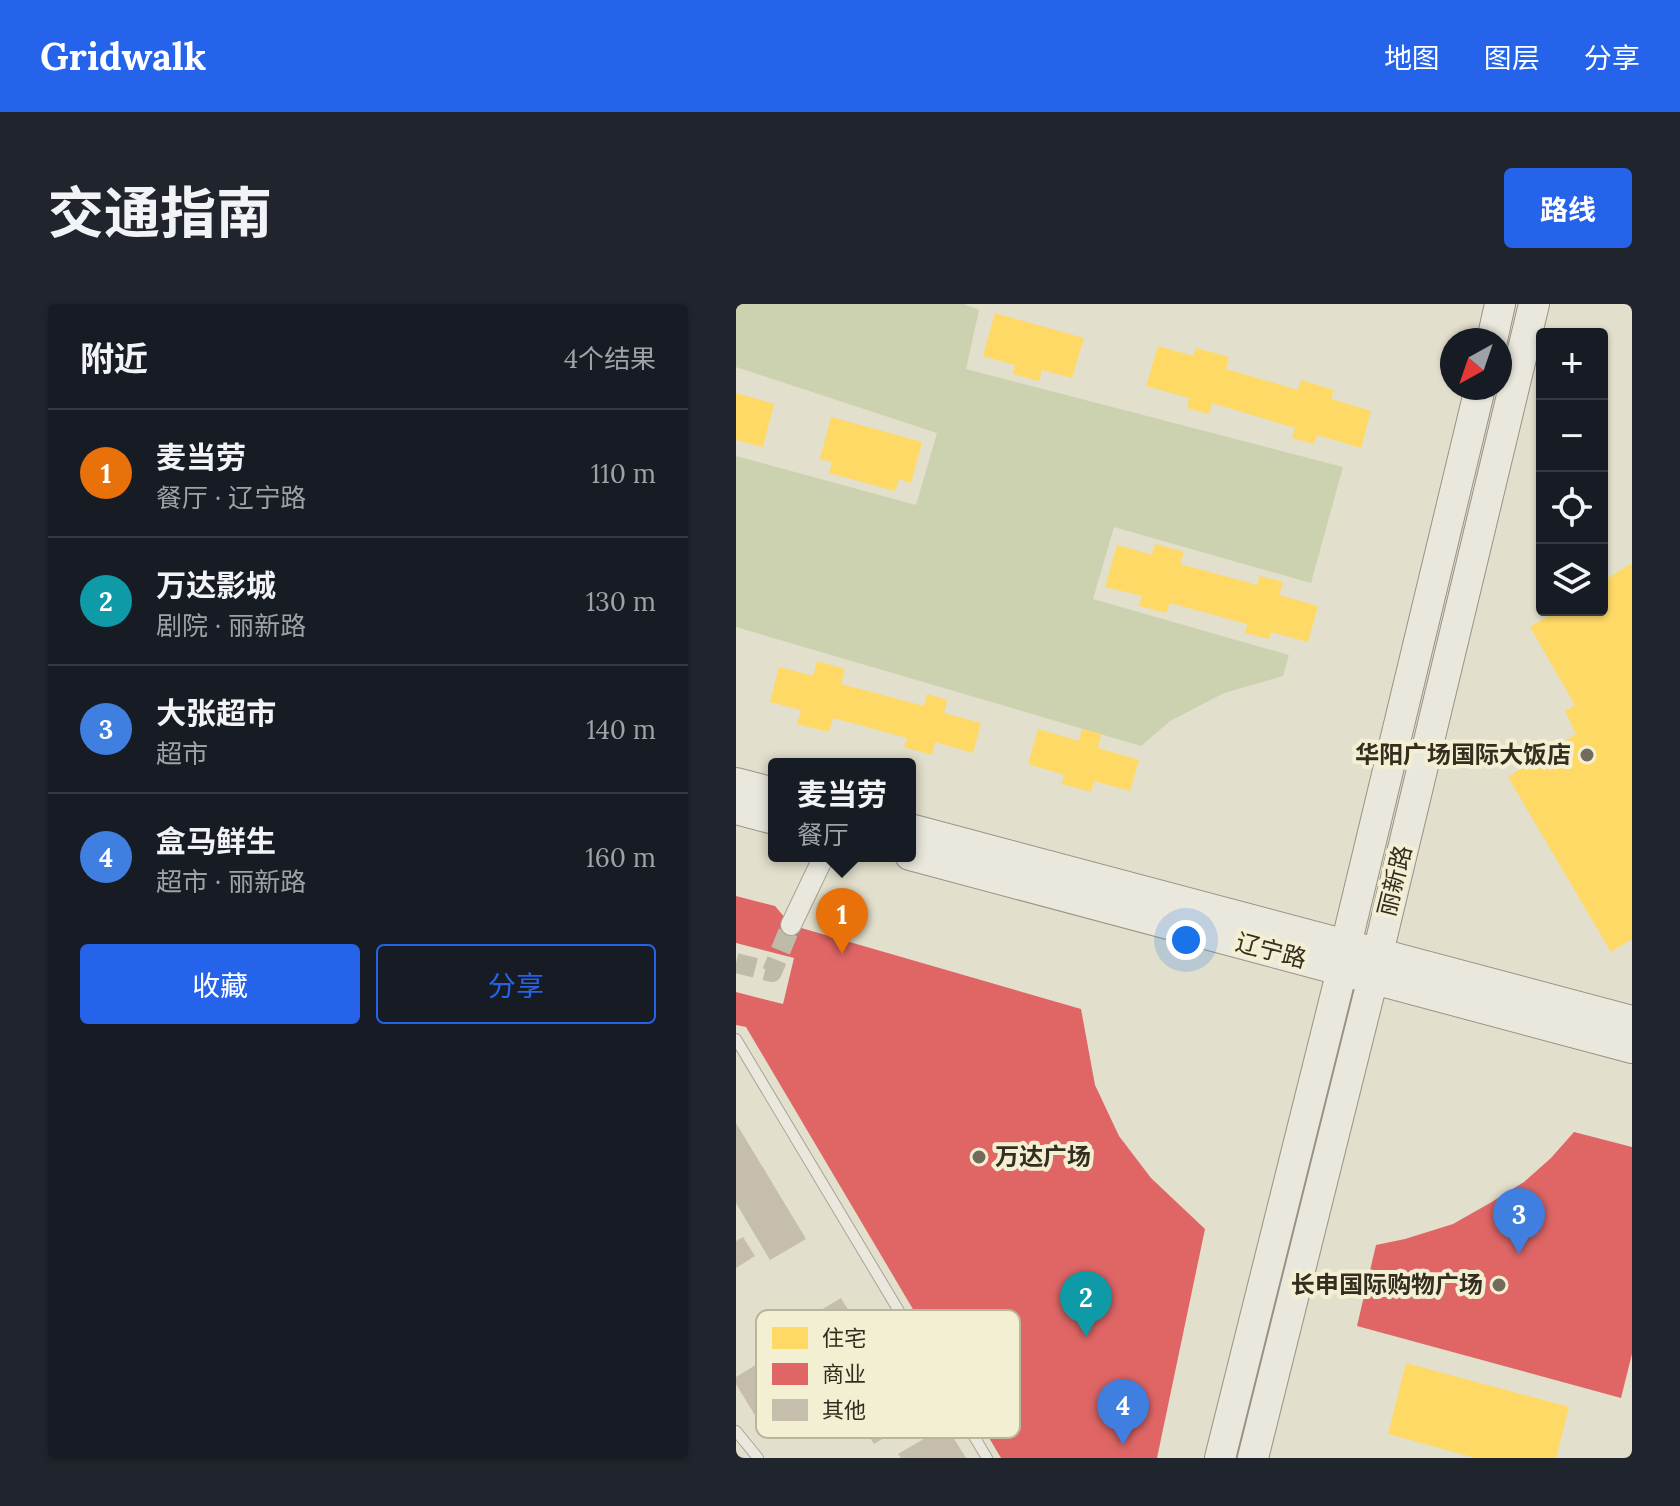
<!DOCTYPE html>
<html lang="zh">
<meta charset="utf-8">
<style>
body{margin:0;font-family:Lora,"Noto Sans SC",serif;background:#20242c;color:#f1f3f6}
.controls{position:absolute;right:24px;top:24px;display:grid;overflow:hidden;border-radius:8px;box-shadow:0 2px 6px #0004}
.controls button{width:72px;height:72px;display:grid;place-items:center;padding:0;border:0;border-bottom:2px solid #363941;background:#171b24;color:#f1f3f6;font:40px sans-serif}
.compass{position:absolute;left:704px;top:24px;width:72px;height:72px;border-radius:50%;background:#171b24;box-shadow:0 2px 6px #0004;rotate:220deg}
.you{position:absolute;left:450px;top:636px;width:28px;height:28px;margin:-20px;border:6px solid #fff;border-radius:50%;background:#1a73e8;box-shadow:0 0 0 12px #1a73e833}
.badge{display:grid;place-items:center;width:52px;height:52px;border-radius:50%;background:#2563eb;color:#fff;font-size:26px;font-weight:700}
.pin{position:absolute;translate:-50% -66px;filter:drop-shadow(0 2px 4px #0008)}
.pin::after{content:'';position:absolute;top:42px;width:28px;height:24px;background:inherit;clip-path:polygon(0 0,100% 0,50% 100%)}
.popup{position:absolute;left:32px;top:454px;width:148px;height:104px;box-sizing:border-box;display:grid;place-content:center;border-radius:8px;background:#171b24;filter:drop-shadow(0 2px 6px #0005);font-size:26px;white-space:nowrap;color:#9ea1a6}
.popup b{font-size:30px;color:#f1f3f6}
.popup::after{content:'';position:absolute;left:50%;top:100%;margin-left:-16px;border:16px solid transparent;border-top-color:#171b24}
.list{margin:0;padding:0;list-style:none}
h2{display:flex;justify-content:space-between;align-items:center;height:104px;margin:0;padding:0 32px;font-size:34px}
h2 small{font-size:26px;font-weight:400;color:#9ea1a6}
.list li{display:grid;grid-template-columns:52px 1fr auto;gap:24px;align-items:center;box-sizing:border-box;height:128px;padding:0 32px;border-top:2px solid #363941}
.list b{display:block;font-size:30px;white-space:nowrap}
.list p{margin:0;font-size:26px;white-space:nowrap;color:#9ea1a6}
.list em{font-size:26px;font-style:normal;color:#9ea1a6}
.actions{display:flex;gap:16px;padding:24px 32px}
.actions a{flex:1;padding:18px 0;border:2px solid #2563eb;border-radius:8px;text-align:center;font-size:28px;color:#2563eb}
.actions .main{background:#2563eb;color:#fff}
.icon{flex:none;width:44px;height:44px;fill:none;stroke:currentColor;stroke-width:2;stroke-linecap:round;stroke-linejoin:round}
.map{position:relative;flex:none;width:896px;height:1154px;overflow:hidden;border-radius:8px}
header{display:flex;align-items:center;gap:48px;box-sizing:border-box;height:112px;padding:0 40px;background:#2563eb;color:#fff}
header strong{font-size:38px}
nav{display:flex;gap:44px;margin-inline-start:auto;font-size:28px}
.intro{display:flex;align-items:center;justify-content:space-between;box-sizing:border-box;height:192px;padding:0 48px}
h1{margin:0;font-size:56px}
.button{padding:20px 36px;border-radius:8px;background:#2563eb;color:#fff;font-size:28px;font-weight:700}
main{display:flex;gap:48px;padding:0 48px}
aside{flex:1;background:#171b24;border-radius:8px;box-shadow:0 2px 6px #0004}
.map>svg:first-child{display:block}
</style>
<header>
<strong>Gridwalk</strong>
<nav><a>地图</a><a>图层</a><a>分享</a></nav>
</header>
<div class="intro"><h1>交通指南</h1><a class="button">路线</a></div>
<main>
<aside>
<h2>附近<small>4个结果</small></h2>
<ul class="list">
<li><span class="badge" style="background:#e8710a">1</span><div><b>麦当劳</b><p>餐厅 · 辽宁路</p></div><em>110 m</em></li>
<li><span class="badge" style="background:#0f9aa8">2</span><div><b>万达影城</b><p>剧院 · 丽新路</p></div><em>130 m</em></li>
<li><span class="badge" style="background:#3f7fe0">3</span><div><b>大张超市</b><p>超市</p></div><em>140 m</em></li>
<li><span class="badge" style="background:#3f7fe0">4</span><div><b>盒马鲜生</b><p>超市 · 丽新路</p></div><em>160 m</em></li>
</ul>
<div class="actions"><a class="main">收藏</a><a>分享</a></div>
</aside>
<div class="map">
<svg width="896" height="1154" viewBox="0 0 896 1154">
<rect width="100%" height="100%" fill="#e2dfcc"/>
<path fill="#ccd2af" d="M0 0H228L243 6 230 65 607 163 575 279 378 223 357 295 553 351 547 372 488 389 434 417 405 442 0 323V152L180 201 201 129 0 63Z"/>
<path fill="#ffd966" d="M259 9 348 34 336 74 306 66 303 77 277 70 279 61 247 52Z
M422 42 457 52 460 44 493 53 490 65 562 86 565 76 598 86 595 95 635 107 625 144 581 131 578 140 556 134 559 124 476 99 473 110 451 104 453 94 410 82Z
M0 89 38 100 27 143 0 136Z
M95 113 186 138 175 179 163 175 159 187 93 169 96 158 84 155Z
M419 240 448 248 444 260 521 281 524 272 547 278 543 291 582 302 572 338 535 328 533 335 509 329 511 320 434 299 430 309 403 302 406 292 369 283 381 241 416 251Z
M896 259V635L875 648 772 473 840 430 829 407 839 401 794 323 822 306H866V278Z
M81 357 109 365 105 380 188 402 191 390 211 396 208 409 245 419 237 449 199 438 196 451 168 443 171 434 97 414 93 428 61 420 65 406 34 398 43 363 77 372Z
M302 425 343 437 346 425 365 430 362 444 403 456 394 487 358 477 355 488 326 480 328 471 292 460Z
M670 1059 833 1103 820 1154H740L652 1130Z"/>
<path fill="#e06666" d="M0 592 39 602 55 621 345 705 359 781 383 832 415 874 469 925 421 1154H265L10 723 0 721V688L47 700 58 654 0 639Z
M838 828 896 843V1050L885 1094 621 1022 640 941 669 935 717 920 754 899 788 878 815 854Z"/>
<path fill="#c5bead" d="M0 819 70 935 34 956 0 899Z
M7 933 19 952 0 964V937Z
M105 994 179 1115 138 1140 97 1073 23 1118 0 1080V1073L72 1029 65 1018Z
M210 1122 230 1154H165L162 1150Z"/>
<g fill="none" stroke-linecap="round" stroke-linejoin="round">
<path stroke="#bfbba9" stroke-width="20" stroke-dasharray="20 10" stroke-linecap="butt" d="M0 659 36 668 55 621"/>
<g stroke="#a7a496" stroke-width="12">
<path id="lane" d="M0 735 251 1154
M0 1127 22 1154"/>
</g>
<g stroke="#a7a496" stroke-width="22">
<path id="street" d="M55 621 88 552"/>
</g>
<g stroke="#979385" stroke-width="32">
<path id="secondary" d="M756 36 764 0
M0 479 38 489
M0 505 38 515
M174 525 896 717
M174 551 896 744
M484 1154 606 666 610 641 744 84
M517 1154 637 674 642 649 798 0"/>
</g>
<use href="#lane" stroke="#eae8dd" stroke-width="10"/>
<use href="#street" stroke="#eae8dd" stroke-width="20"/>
<use href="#secondary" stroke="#eae8dd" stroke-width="30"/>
</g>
<g fill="#726b5c" stroke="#f3efd3" stroke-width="3">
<circle cx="851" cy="451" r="8"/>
<circle cx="243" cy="853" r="8"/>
<circle cx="763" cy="981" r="8"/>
</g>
<g text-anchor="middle" stroke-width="8" stroke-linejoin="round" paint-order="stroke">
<g font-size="24" font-weight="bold" fill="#352d1f" stroke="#f3efd3" text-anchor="end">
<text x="835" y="459">华阳广场国际大饭店</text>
<text x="259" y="861" text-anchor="start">万达广场</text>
<text x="747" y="989">长申国际购物广场</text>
</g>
<g font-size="24" fill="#352d1f" stroke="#f3efd3">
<text transform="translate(659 577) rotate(-76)" y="8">丽新路</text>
<text transform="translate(535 647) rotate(15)" y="8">辽宁路</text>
</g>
</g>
<rect x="20" y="1006" width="264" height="128" rx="12" fill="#f3efd3" stroke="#bab59d" stroke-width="2"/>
<rect x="36" y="1023" width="36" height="22" fill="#ffd966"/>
<rect x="36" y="1059" width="36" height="22" fill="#e06666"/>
<rect x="36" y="1095" width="36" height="22" fill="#c5bead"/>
<g font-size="22" fill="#352d1f">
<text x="86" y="1042">住宅</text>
<text x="86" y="1078">商业</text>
<text x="86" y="1114">其他</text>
</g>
</svg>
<div class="controls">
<button>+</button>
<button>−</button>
<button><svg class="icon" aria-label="locate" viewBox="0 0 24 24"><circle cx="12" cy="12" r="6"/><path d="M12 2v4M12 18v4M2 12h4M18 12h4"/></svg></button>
<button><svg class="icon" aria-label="layers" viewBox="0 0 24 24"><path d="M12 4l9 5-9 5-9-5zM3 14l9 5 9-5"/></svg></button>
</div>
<svg class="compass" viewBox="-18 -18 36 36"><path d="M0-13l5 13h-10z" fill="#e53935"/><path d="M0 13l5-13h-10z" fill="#9ea1a6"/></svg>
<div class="you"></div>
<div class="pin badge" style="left:106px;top:650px;background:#e8710a">1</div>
<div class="popup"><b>麦当劳</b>餐厅</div>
<div class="pin badge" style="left:350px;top:1033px;background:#0f9aa8">2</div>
<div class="pin badge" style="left:783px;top:950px;background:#3f7fe0">3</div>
<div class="pin badge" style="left:387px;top:1141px;background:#3f7fe0">4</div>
</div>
</main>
